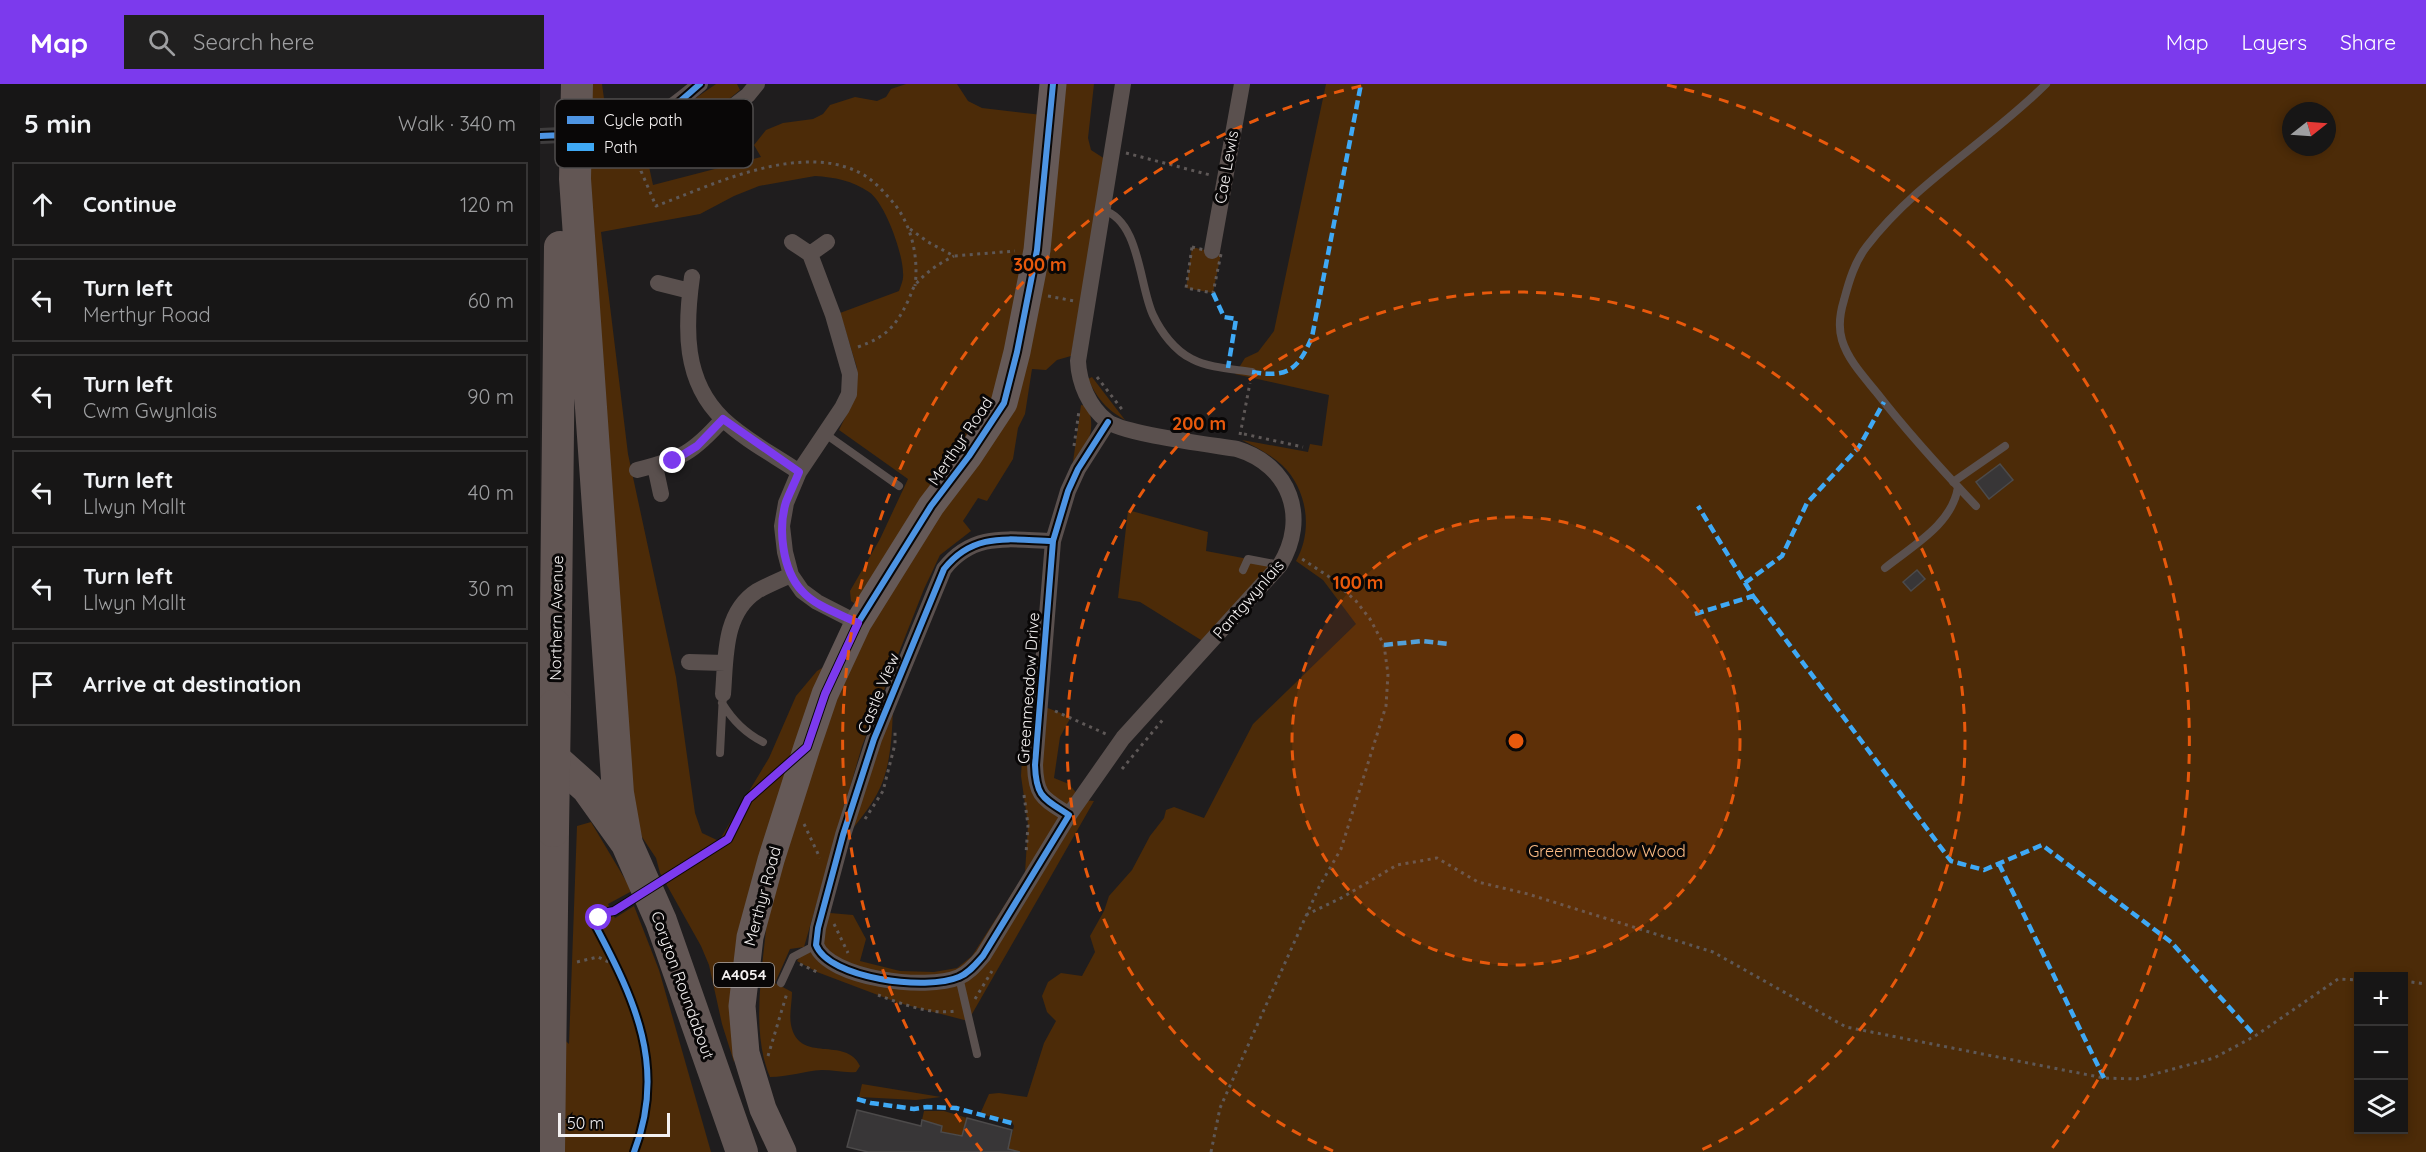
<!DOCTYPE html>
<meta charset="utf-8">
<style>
body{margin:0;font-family:Quicksand,sans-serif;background:#201f1f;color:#f1f3f6}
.controls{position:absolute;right:18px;bottom:18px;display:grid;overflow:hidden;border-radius:0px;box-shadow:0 3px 9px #0003}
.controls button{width:54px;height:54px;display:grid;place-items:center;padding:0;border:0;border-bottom:2px solid #363535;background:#171616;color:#f1f3f6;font:30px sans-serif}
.compass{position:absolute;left:1742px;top:18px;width:54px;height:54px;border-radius:50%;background:#171616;box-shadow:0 3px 9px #0003;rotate:73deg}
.scale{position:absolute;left:18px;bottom:15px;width:112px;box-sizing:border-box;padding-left:6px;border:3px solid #f4f1f1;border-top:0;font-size:16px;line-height:21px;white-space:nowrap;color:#f4f1f1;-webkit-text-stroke:4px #090707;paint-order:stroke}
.stop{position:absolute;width:18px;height:18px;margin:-14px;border:4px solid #7c3aed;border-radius:50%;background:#fff}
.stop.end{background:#7c3aed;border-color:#fff;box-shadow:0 2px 6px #0008}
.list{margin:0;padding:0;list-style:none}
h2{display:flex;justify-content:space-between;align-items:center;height:78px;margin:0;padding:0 24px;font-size:26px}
h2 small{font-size:20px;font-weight:400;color:#9e9fa1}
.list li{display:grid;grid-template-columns:39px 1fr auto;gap:18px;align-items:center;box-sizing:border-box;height:84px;margin:0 12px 12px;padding:0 12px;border:2px solid #363535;border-radius:0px}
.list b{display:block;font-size:22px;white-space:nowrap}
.list p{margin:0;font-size:20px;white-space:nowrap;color:#9e9fa1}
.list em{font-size:20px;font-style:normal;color:#9e9fa1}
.icon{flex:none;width:33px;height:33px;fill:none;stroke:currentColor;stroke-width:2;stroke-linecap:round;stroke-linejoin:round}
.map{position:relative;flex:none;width:1886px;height:1068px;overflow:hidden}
header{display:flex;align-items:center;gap:36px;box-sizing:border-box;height:84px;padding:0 30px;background:#7c3aed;color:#fff}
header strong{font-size:28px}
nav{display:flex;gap:33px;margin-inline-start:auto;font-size:21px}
.search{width:420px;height:54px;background:#201f1f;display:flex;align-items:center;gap:15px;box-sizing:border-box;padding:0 21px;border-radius:0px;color:#9e9fa1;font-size:22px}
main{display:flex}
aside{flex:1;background:#171616}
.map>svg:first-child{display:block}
</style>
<header>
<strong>Map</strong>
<div class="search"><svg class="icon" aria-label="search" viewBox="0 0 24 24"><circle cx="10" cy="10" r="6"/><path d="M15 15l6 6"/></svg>Search here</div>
<nav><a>Map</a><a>Layers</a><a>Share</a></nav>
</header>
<main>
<aside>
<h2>5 min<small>Walk · 340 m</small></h2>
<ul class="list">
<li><svg class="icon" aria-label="ahead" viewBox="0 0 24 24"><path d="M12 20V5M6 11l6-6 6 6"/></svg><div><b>Continue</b></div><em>120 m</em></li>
<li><svg class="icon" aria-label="left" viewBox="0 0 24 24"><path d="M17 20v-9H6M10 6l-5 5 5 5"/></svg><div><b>Turn left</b><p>Merthyr Road</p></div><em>60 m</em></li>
<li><svg class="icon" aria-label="left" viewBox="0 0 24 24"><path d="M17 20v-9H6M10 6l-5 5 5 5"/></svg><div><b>Turn left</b><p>Cwm Gwynlais</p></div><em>90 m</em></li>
<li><svg class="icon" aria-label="left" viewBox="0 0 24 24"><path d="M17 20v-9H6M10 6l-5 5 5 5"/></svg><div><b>Turn left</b><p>Llwyn Mallt</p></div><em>40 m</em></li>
<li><svg class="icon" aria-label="left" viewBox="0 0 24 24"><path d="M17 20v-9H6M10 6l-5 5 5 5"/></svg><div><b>Turn left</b><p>Llwyn Mallt</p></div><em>30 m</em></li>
<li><svg class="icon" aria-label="arrive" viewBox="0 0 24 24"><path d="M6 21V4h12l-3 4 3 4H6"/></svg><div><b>Arrive at destination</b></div></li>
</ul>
</aside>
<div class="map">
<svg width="1886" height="1068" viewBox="0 0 1886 1068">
<rect width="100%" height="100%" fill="#1f1d1e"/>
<path fill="#4c2b08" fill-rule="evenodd" d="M49 0H62L65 22 71 33 81 40 88 56 111 45 176 0H197L200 6 132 62 108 78 113 101 221 73 214 61 226 46 243 39 273 35 283 30 290 21 315 13 337 17 346 13 351 5 366 0H417L428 17 442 24 502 31 525 0H554L548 54 551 66 565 75 531 272 517 276 506 286 492 285 485 330 478 344 473 375 447 417 438 414 423 437 431 447 400 471 384 505 322 662 264 863 250 865 235 899 252 908C252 918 249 931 251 941 259 981 306 951 320 982L316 988C304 989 293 986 282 986 264 987 248 993 230 993 210 946 223 884 227 834L196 957 194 978 182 940 169 881 161 862 120 789 116 774 102 753 91 715 49 167ZM275 92C294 93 313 97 329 108 345 119 363 169 363 189 364 195 361 201 359 207L300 229 317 284V309L299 346 368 395 340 455 310 507 311 517 326 527 287 581 277 587 256 612 229 674 179 757 162 749 155 729 136 593 88 370 61 148 160 130 194 112 219 102Z
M786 0H1886V1068H480L468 1065 474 1042 472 1038 440 1030 449 1010 459 1009 487 1013 504 959 516 937 507 928 502 912 508 898 521 889 542 892 555 868 550 852 564 827 569 812 592 786 610 752 624 734 626 726 634 723 664 734 713 640 816 540 783 496 756 477C773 447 768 406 742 381 731 371 716 363 702 356L768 368 770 360 782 362 789 311 695 290 705 274 718 268 734 247ZM1751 27H1787V63H1751ZM1818 892H1864V1046H1818Z
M652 163 681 170 673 209 646 204Z
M552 293 585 336C566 325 557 314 548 295Z
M541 321 548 322C557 351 546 360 532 385Z
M588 426 668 448 666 467 740 481 669 561 600 518 578 514Z
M485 621H500L531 633 520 653 514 694 529 700 542 716 554 717 428 937 359 919 277 888 257 877 290 829 313 831 326 855 320 877 360 887 394 888 417 884 432 872 485 789 488 741 481 692Z
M353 623C352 651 351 685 337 710 329 725 317 739 307 752Z
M51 738 92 807 68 820 75 834 94 822 119 886 171 1068H15L18 950 29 960 37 742Z
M322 1000 401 1013 376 1016 319 1013Z
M384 1027H404L427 1034 422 1052 401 1048 402 1042 382 1036Z"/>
<path fill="#383637" stroke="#4c4a4a" stroke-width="1.5" d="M1460 380 1473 396 1449 415 1436 398Z
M1377 486 1385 495 1371 507 1363 498Z
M317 1026 381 1042 382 1036 402 1042 401 1048 422 1052 427 1034 472 1046 468 1065 480 1068H328L307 1063Z"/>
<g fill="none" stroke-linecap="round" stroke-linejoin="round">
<path stroke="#3f3d3e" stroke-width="16" stroke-dasharray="16 8" stroke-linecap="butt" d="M0 52 78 48"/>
<path stroke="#5e5857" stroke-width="3" stroke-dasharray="3 4.5" stroke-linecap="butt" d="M100 57 101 87 116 122C175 100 263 56 324 91 334 97 343 107 351 116 371 138 379 172 375 202
M586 69 670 91
M370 145 388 158 414 172 475 167
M652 163 681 170 673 209 646 204Z
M508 212 534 217
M318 263C345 253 355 244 368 217 371 211 372 205 376 200 386 188 400 179 414 172
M557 293 584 328
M704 350 763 363
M700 351 710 299
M534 362 539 327
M515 627 566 650
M582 685 625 633
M484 711 488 741 486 770
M325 735 343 707 355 660V646
M264 740 280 774
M766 831 803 813 857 781 897 774 938 798 988 810 1173 868 1306 943 1564 994 1596 995 1674 974 1715 952 1798 895 1818 896
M294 840 308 869
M37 878 58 873 77 882
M260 880 279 889
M1864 897 1886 900
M338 911C362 920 390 931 416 927
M435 915 452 887
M228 972 247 909
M671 1068 680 1024 779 803 801 765 846 622 848 590 844 561 830 535 816 517 788 492 759 473"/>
<path stroke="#5a504e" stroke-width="8" d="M563 126C600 137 599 201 613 231 621 248 635 267 652 275 669 284 693 285 712 288
M284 349 359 402
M1413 398 1465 362
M1436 422C1401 385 1368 349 1337 309 1324 293 1308 276 1302 256 1298 243 1300 229 1304 216 1309 197 1315 177 1327 162 1376 98 1449 57 1506 0
M1345 484C1372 462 1412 441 1418 403
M703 486 708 475 740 481
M182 619C193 637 205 649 223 658
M180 669 183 610
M419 893 437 970
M241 899 253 873 276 861"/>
<path stroke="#5a504e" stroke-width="16" d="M78 48C111 40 134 22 160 0
M140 63 208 11 217 0
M252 158 270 170 293 231 310 290 309 310 302 324 259 388 246 419 242 442 245 468 251 491 262 507 277 518 318 539
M672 167 702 0
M270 170 287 158
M152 193C145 243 143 297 183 335 205 356 234 371 259 388
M118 199 150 207
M115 382 121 410
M97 386C141 375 153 369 183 335
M513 457C470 456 434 447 404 485L334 655 303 751 278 844 276 861C289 895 387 907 419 893 429 889 436 880 443 872L529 731C503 714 496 713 495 681L513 457 528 407 538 385 568 338
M149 578 185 579
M183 610C186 574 183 529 217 507 228 501 240 496 251 491
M529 731 583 654 740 481C769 434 750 381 697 365 673 361 582 350 567 337 549 323 539 299 538 277L583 0"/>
<path stroke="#655957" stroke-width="27" d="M243 1068 223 1025 206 969 202 922 210 853 231 776 267 663 285 610 318 539 391 422 429 372 464 319 477 268 497 166 513 0"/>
<path stroke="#625654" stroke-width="32" d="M37 0 35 95 78 709 87 760
M15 621 20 163
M0 662 47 704 87 760 121 837 202 1068
M9 1068 13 747"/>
<path stroke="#625654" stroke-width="32" d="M13 747 15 621"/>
<path stroke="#3fa9f5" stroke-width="4.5" stroke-dasharray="9 4.5" stroke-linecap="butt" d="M673 209 684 233 696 235 688 284
M712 288C748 294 758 286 772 253L821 0
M1205 499 1242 472 1267 419 1319 363 1344 318
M1213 512 1411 777 1444 786 1502 761 1631 858 1715 952
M1155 530 1213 512 1158 422
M844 561 882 557 909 560
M1459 780 1564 994
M317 1015 331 1019 374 1025 387 1023 416 1024 475 1040"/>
<g stroke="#090707" stroke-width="10">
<path id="cycleway" d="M0 52C32 50 69 54 99 43 122 35 141 16 160 0
M513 457C470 456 434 447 404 485L334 655 303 751 278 844 276 861C289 895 387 907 419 893 429 889 436 880 443 872L529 731C503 714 496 713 495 681L513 457 528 407 538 385 568 338
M94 1068C127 984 95 916 55 841L63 829 74 827 188 755 208 715 267 663 285 610 318 539 391 422 429 372 464 319 477 268 497 166 513 0"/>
</g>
<use href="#cycleway" stroke="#4d94e3" stroke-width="6"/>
</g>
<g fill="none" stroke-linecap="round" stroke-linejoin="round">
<path stroke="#7c3aed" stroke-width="8" d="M59 834 63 829 74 827 188 755 208 715 267 663 285 610 318 539C300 530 275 522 262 507 242 486 238 444 246 418 250 408 255 398 259 388L183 335 157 362 133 377"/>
</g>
<circle cx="976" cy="657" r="224" fill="#e8590c" fill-opacity=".12"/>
<g fill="none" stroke="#e8590c" stroke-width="3" stroke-dasharray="10 8">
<circle cx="976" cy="657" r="224"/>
<path d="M793 1067A449 449 0 1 1 1159 1067"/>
<path d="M442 1067A673 673 0 0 1 825 1M1127 1A673 673 0 0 1 1510 1067"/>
</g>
<g text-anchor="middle" stroke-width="6" stroke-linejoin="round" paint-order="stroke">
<rect fill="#090707" stroke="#aeabab" stroke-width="1.5" x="174" y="879" width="60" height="24" rx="4.5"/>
<g font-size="15" font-weight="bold" fill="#f4f1f1">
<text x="204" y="896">A4054</text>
</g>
<g font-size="16" fill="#f4f1f1" stroke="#090707">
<text transform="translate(686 83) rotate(-80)" y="6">Cae Lewis</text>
<text transform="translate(420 357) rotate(-56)" y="6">Merthyr Road</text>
<text transform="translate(708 515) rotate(-49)" y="6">Pantgwynlais</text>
<text transform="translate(16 534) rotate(-89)" y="6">Northern Avenue</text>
<text transform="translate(488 604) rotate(-86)" y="6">Greenmeadow Drive</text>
<text transform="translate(338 609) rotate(-68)" y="6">Castle View</text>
<text transform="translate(222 812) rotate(-75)" y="6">Merthyr Road</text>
<text transform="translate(143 901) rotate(70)" y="6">Coryton Roundabout</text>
</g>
<g font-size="16" fill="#fbbb84" stroke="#090707">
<text x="1067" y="773">Greenmeadow Wood</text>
</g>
</g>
<rect x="15" y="15" width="198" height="69" rx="9" fill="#090707" stroke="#504d4d" stroke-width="1.5"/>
<rect x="27" y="32" width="27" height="8" fill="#4d94e3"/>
<rect x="27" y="59" width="27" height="8" fill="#3fa9f5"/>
<g font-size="16" fill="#f4f1f1">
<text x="64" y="42">Cycle path</text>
<text x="64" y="69">Path</text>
</g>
<circle cx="976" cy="657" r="9" fill="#e8590c" stroke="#090707" stroke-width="3"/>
<g font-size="18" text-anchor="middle" font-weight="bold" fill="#e8590c" stroke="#090707" stroke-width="6" stroke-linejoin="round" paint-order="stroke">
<text x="500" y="187">300 m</text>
<text x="659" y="346">200 m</text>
<text x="818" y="505">100 m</text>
</g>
</svg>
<div class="controls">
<button>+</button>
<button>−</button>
<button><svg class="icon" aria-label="layers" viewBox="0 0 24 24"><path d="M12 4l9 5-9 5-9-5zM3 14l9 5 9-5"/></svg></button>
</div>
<svg class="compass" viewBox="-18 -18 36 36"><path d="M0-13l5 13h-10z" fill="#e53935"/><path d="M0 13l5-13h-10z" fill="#9e9fa1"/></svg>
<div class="scale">50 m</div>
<div class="stop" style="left:59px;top:834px"></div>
<div class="stop end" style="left:133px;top:377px"></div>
</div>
</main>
